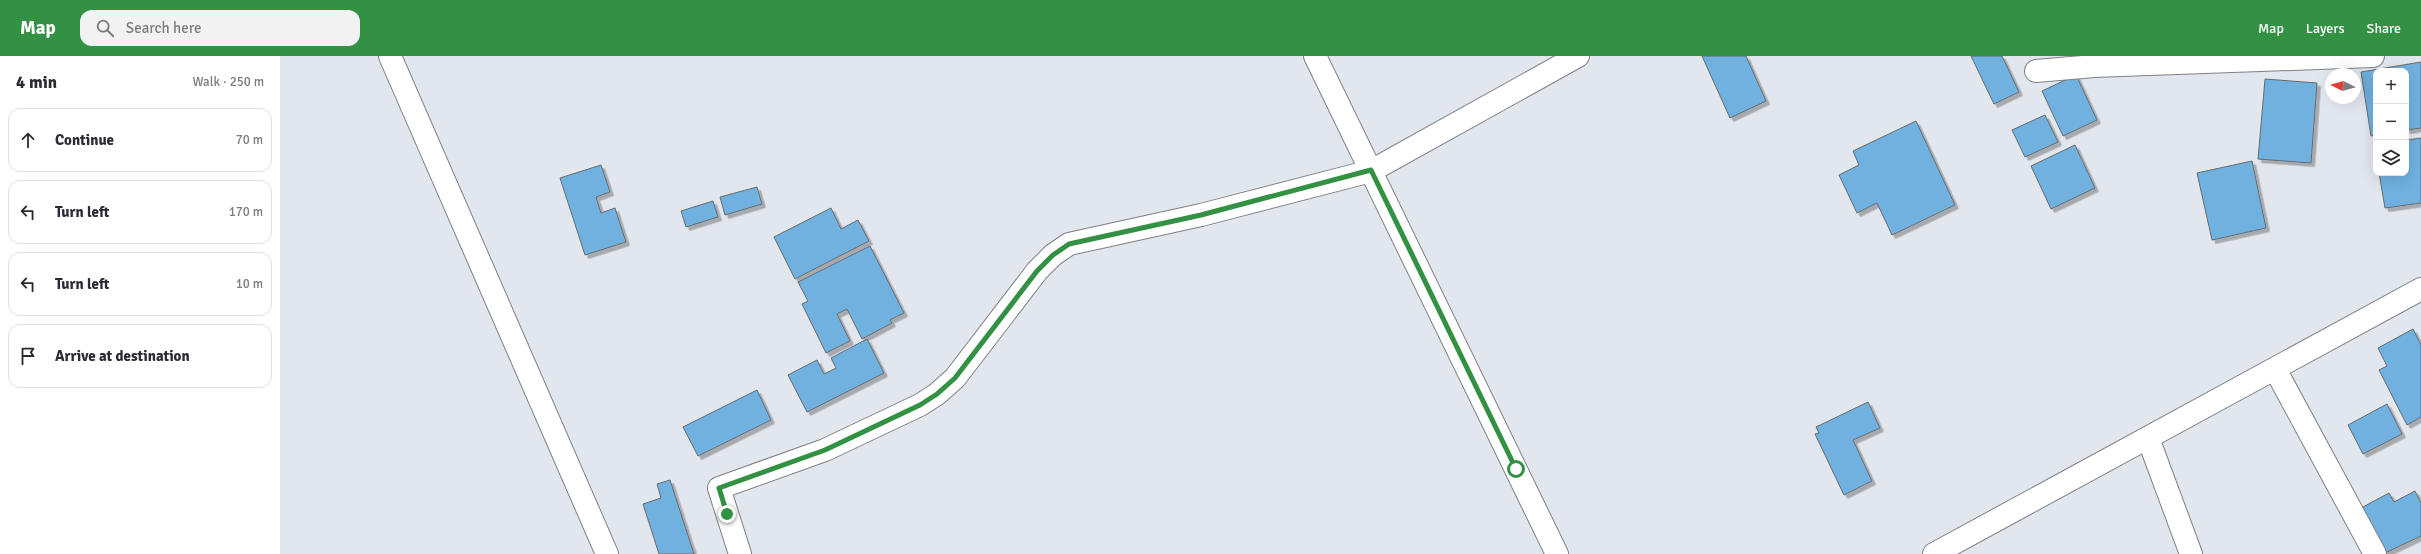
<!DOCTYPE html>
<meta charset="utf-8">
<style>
body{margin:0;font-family:Signika,sans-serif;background:#f2f2f3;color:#2b2b33}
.controls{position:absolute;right:12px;top:12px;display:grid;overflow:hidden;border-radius:8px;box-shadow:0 4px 16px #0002}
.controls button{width:36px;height:36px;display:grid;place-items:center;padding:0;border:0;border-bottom:1px solid #e1e1e2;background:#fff;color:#2b2b33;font:20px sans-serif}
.compass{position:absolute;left:2045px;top:12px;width:36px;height:36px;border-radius:50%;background:#fff;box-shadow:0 4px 16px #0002;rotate:276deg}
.stop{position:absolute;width:12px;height:12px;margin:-9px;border:3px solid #339143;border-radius:50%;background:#fff}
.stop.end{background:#339143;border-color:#fff;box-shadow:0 1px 4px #0008}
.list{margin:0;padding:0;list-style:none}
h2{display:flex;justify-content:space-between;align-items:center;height:52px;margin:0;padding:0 16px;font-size:17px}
h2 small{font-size:13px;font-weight:400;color:#7c7c81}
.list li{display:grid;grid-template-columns:26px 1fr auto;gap:12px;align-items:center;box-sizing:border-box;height:64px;margin:0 8px 8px;padding:0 8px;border:1px solid #e1e1e2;border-radius:12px}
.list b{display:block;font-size:15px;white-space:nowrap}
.list em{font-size:13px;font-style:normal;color:#7c7c81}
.icon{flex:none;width:22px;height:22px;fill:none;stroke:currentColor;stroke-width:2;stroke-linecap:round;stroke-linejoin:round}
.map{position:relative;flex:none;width:2141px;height:498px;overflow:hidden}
header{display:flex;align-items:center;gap:24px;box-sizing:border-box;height:56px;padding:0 20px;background:#339143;color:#fff}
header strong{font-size:19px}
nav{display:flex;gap:22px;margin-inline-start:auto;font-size:14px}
.search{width:280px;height:36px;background:#f2f2f3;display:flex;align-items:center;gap:10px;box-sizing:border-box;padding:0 14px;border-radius:12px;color:#7c7c81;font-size:15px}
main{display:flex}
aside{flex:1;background:#fff}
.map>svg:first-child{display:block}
</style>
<header>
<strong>Map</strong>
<div class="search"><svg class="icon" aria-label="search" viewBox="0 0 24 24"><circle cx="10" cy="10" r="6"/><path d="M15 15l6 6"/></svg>Search here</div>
<nav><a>Map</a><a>Layers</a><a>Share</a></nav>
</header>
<main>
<aside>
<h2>4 min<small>Walk · 250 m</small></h2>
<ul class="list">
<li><svg class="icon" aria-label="ahead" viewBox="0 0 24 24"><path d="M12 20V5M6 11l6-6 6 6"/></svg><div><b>Continue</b></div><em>70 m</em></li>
<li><svg class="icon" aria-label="left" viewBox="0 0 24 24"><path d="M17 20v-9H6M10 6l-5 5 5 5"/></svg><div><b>Turn left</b></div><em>170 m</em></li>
<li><svg class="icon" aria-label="left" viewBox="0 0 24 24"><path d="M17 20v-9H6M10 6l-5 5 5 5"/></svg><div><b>Turn left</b></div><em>10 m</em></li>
<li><svg class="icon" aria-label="arrive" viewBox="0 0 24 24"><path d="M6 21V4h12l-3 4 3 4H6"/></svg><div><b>Arrive at destination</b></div></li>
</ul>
</aside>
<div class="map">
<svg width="2141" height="498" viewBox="0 0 2141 498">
<defs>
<filter id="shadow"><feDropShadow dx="3.5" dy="3.5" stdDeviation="0" flood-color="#0004"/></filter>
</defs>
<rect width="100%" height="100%" fill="#e2e6ed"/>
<path fill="#70b1df" stroke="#656b70" filter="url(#shadow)" d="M1422 0H1466L1486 45 1450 62Z
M1691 0H1722L1739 36 1714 48Z
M2141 6V72L2126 74V15H2096V79L2091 80 2081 16Z
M1796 19 1817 64 1783 80 1762 35Z
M1985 23 2037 27 2031 107 1978 103Z
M1765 59 1778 86 1745 101 1732 74Z
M1636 65 1675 149 1612 179 1597 147 1577 157 1559 119 1579 109 1573 95Z
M2141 82V147L2105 152 2099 117H2126V84Z
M1795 89 1815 132 1771 153 1751 110Z
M1972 105 1986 172 1932 184 1917 117Z
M321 109 330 136 316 141 321 157 335 152 346 186 305 199 280 122Z
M477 131 482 148 445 159 440 141Z
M433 145 438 161 406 171 401 155Z
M551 152 561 173 578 164 589 185 515 223 494 181Z
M590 190 624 257 610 264 612 267 582 283 567 253 557 258 570 285 546 297 522 248 528 245 518 226Z
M2133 273 2141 289V361L2127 369 2099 314 2107 310 2098 292Z
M587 283 604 317 527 356 508 319 537 304 544 318 556 312 551 302Z
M477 334 491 364 418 400 403 371Z
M1588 346 1600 372 1573 384 1592 425 1564 439 1535 378 1539 377 1536 371Z
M2107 348 2122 378 2083 398 2068 369Z
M390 424 414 498H379L363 448 381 442 377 428Z
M2135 435 2141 447V480L2105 497 2081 452 2109 437 2114 446Z"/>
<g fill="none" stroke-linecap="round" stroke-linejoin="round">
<g stroke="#7e8187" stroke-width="24">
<path id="street" d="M110 0 327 498
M1035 0 1277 498
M1756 15 1814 10 2093 0
M1995 313 2095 498
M1868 382 1911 498
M460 498 439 432 545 394 640 349 657 338 675 322 757 215 773 199 789 188 921 159 1091 115 1298 0
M1654 498 2141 233"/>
</g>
<use href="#street" stroke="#fff" stroke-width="22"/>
</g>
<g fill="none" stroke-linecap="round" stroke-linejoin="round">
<path stroke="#339143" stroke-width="5" d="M447 458 439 432 545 394 640 349 657 338 675 322 757 215 773 199 789 188 921 159 1091 114 1236 413"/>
</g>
</svg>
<div class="controls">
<button>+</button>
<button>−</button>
<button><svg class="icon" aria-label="layers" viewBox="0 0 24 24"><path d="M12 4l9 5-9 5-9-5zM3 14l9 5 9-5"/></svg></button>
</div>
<svg class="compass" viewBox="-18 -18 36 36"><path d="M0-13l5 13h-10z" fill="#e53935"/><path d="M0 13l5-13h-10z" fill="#7c7c81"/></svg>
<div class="stop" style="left:1236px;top:413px"></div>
<div class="stop end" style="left:447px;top:458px"></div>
</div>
</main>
